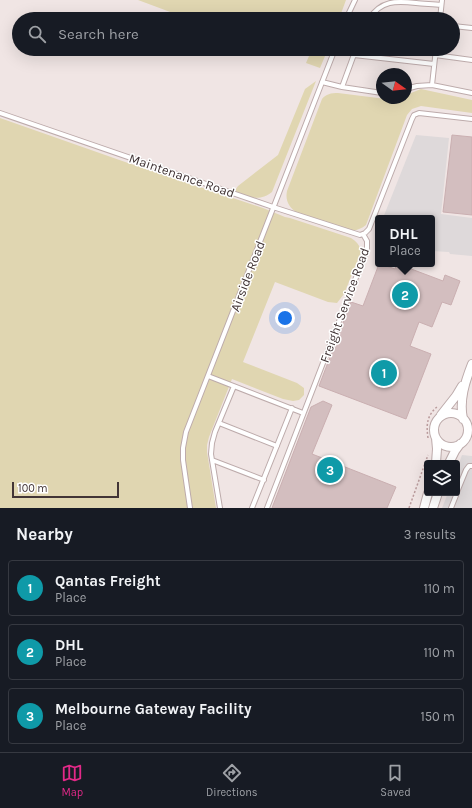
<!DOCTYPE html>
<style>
body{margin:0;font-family:Karla,sans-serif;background:#20242c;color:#f1f3f6}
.controls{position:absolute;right:12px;bottom:12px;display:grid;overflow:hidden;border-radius:4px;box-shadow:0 4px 16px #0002}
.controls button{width:36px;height:36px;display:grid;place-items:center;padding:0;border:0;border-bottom:1px solid #363941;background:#171b24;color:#f1f3f6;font:20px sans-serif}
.compass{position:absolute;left:376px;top:68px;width:36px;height:36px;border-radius:50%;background:#171b24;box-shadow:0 4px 16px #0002;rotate:105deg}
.scale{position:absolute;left:12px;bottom:10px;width:107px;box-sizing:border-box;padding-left:4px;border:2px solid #423536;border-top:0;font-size:11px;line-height:14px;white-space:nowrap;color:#423536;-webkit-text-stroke:3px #fff;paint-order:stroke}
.you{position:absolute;left:285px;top:318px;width:14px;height:14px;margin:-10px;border:3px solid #fff;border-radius:50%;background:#1a73e8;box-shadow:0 0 0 6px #1a73e833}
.badge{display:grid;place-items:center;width:26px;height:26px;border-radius:50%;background:#e22988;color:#fff;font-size:13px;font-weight:700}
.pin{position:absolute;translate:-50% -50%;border:2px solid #fff;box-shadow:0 1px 4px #0006}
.popup{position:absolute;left:375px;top:215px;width:60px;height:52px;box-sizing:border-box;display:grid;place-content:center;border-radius:4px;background:#171b24;filter:drop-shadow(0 1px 3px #0005);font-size:13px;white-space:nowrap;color:#9ea1a6}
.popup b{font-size:15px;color:#f1f3f6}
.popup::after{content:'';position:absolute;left:50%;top:100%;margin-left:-8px;border:8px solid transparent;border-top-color:#171b24}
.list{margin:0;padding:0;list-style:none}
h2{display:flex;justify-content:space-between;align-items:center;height:52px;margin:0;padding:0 16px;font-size:17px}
h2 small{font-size:13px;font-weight:400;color:#9ea1a6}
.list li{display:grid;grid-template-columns:26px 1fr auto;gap:12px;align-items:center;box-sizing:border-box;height:56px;margin:0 8px 8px;padding:0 8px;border:1px solid #363941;border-radius:4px}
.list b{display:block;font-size:15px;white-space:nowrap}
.list p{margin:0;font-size:13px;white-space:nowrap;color:#9ea1a6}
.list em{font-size:13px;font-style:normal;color:#9ea1a6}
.icon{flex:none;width:22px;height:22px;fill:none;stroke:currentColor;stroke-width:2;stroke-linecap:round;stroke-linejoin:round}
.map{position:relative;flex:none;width:472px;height:508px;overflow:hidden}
.search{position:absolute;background:#171b24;box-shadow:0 4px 16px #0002;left:12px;right:12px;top:12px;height:44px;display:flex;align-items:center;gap:10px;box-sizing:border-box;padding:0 14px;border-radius:22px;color:#9ea1a6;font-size:15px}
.sheet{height:244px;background:#171b24}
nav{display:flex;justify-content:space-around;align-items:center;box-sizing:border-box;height:56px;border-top:1px solid #363941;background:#171b24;font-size:11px;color:#9ea1a6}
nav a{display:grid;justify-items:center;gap:2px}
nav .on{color:#e22988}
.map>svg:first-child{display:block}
</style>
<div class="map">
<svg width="472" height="508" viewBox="0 0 472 508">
<rect width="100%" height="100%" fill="#f0e5e4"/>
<path fill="#e0d6b1" d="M138 0H346L339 19H251L235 13 232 19H189Z
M312 49H328L320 68 306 63Z
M316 81 272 192C259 202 250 197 236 192V189L238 186 278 155 305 89Z
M421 89 472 100V113L421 106 412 109 407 115 366 225C361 229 356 231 350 230L297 213C289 207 285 201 287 191L322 99C326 94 331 93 338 93L394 100 400 98H406V95Z
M0 118 128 163 263 208 285 217 290 218 351 238C356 241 360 245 361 252L344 294 337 303 328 302 275 282 243 362 297 383 304 388V395L299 400 293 401 283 399 232 379 209 437 207 445V452L216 508H0Z"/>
<path fill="#ded9da" d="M416 135 449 138 441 214 472 218V256L450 254 449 252 432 251V218H383Z
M462 455 472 456V508H442L448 493H457V469Z"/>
<path fill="#d3bebf" stroke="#caafb1" d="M452 135 472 137V215L443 212Z
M379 264H381L395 269 397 264H398L443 281 445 275 460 281 451 305 442 302 432 327 419 322 410 346 431 354 406 419 319 386 351 302 363 306Z
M323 401 332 405 312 454 396 487 387 508H272L311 407Z"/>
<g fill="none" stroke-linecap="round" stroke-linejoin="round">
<g stroke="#bdabab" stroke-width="6">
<path id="lane" d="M346 19 355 0
M369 19C381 0 396 1 416 3 424 4 433 4 441 5
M440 19 442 0
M453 26 472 28
M436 49 432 85 472 93
M354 55 434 64
M435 55 472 60
M322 82 342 87 382 93
M342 87 356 49
M406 89 417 86 432 85
M0 113 273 207 360 235 365 233 369 229 412 119 414 115 419 113 472 119
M208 376 303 413
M219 423 277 446
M212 460 264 480
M457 492 466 470 469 466H472
M190 508 183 460V448L186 432 335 49
M220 508 211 454 212 443 215 432 234 386
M252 508 292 408
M267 508 367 249V241L363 234
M451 508 457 493"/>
</g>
<g stroke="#bdabab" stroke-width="10">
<path id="street" d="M434 430a17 17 0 1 1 34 0a17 17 0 1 1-34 0Z
M441 415 456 396 462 386
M463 419C459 400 465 382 472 364
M436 463 437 449 436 438
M449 463 455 451 460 444
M424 508 428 493
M433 508 438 493"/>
</g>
<path stroke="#ba9b9c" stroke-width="1.5" stroke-dasharray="2 2" stroke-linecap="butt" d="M428 438C426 424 427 415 438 406
M409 508 428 455"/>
<use href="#lane" stroke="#fff" stroke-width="4"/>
<use href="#street" stroke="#fff" stroke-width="8"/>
</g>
<g text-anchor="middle" stroke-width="3" stroke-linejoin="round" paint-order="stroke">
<g font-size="13" fill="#423536" stroke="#fff">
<text transform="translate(182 175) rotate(19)" y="5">Maintenance Road</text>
<text transform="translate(247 276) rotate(-69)" y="5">Airside Road</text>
<text transform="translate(344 305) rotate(-70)" y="5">Freight Service Road</text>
</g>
</g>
</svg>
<div class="controls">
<button><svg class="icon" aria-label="layers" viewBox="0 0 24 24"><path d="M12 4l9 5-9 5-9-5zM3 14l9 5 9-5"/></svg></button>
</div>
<svg class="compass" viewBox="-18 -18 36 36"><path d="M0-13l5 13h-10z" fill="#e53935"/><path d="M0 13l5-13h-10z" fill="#9ea1a6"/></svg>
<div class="scale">100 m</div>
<div class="you"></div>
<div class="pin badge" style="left:384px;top:373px;background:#0f9aa8">1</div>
<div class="pin badge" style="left:405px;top:295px;background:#0f9aa8">2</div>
<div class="popup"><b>DHL</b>Place</div>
<div class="pin badge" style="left:330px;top:470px;background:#0f9aa8">3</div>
<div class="search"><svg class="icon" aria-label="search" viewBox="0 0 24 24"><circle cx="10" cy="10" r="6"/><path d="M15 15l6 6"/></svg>Search here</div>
</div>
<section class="sheet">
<h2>Nearby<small>3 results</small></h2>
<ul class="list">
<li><span class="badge" style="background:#0f9aa8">1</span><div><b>Qantas Freight</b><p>Place</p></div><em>110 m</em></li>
<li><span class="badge" style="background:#0f9aa8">2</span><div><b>DHL</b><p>Place</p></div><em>110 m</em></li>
<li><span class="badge" style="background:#0f9aa8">3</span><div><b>Melbourne Gateway Facility</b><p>Place</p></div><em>150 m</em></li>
</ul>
</section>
<nav>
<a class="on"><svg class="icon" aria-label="map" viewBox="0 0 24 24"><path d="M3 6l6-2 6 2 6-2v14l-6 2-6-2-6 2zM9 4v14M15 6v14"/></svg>Map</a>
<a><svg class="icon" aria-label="directions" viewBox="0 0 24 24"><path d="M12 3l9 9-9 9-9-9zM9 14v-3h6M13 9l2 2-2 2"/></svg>Directions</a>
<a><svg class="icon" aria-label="saved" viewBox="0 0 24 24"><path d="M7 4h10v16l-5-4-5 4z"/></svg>Saved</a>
</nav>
